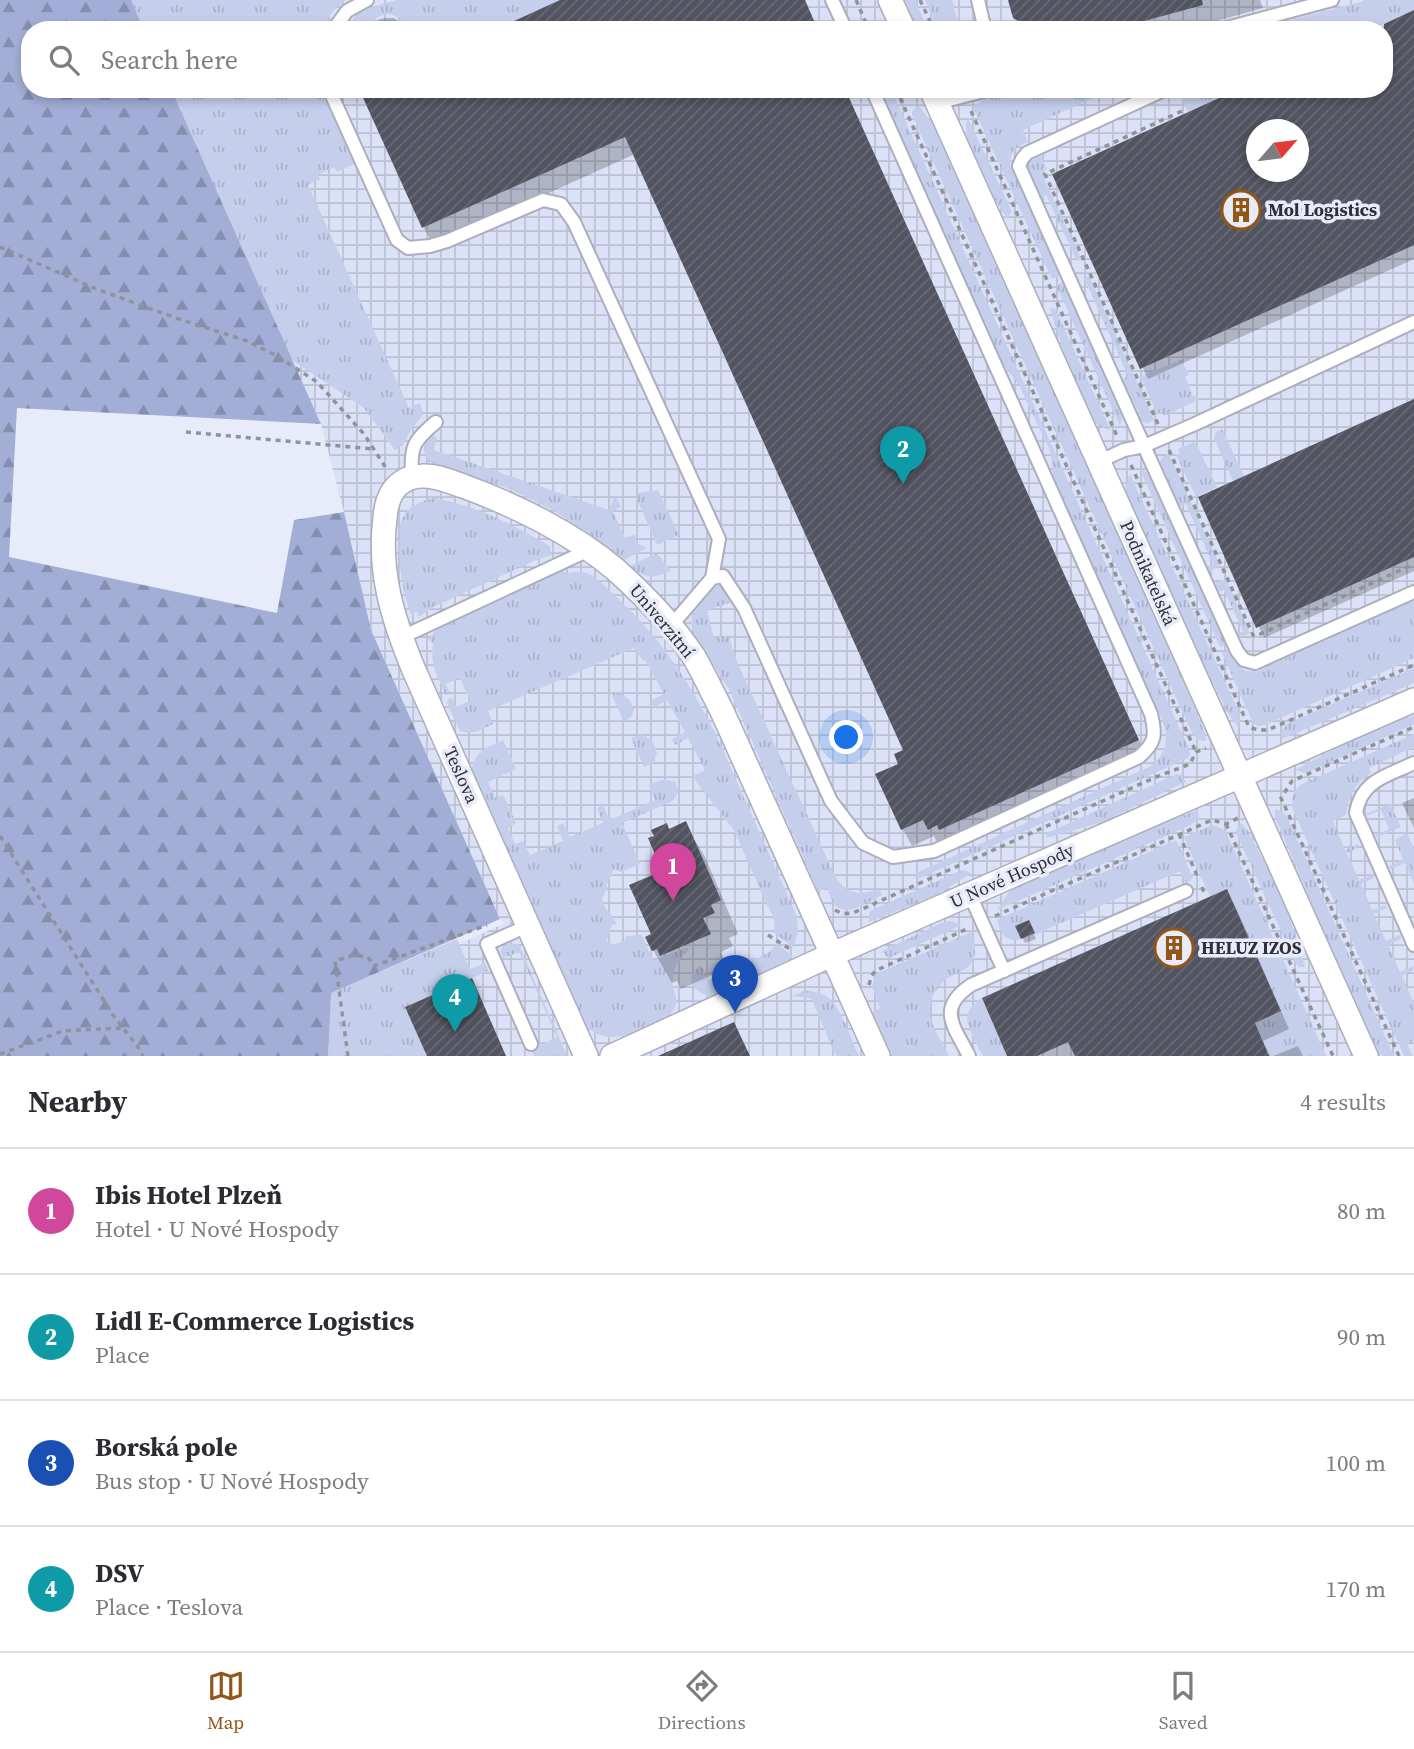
<!DOCTYPE html>
<meta charset="utf-8">
<style>
body{margin:0;font-family:"Source Serif 4",serif;background:#f7f7f7;color:#2b2b33}
.compass{position:absolute;left:1246px;top:119px;width:63px;height:63px;border-radius:50%;background:#fff;box-shadow:0 4px 10px #0003;rotate:62deg}
.you{position:absolute;left:847px;top:738px;width:24px;height:24px;margin:-18px;border:5px solid #fff;border-radius:50%;background:#1a73e8;box-shadow:0 0 0 10px #1a73e833}
.badge{display:grid;place-items:center;width:46px;height:46px;border-radius:50%;background:#925616;color:#fff;font-size:23px;font-weight:700}
.pin{position:absolute;translate:-50% -58px;filter:drop-shadow(0 2px 4px #0008)}
.pin::after{content:'';position:absolute;top:37px;width:24px;height:21px;background:inherit;clip-path:polygon(0 0,100% 0,50% 100%)}
.list{margin:0;padding:0;list-style:none}
h2{display:flex;justify-content:space-between;align-items:center;height:91px;margin:0;padding:0 28px;font-size:30px}
h2 small{font-size:23px;font-weight:400;color:#7c7c81}
.list li{display:grid;grid-template-columns:46px 1fr auto;gap:21px;align-items:center;box-sizing:border-box;height:126px;padding:0 28px;border-top:2px solid #e1e1e2}
.list b{display:block;font-size:26px;white-space:nowrap}
.list p{margin:0;font-size:23px;white-space:nowrap;color:#7c7c81}
.list em{font-size:23px;font-style:normal;color:#7c7c81}
.icon{flex:none;width:38px;height:38px;fill:none;stroke:currentColor;stroke-width:2;stroke-linecap:round;stroke-linejoin:round}
.map{position:relative;flex:none;width:1414px;height:1056px;overflow:hidden}
.search{position:absolute;background:#fff;box-shadow:0 4px 10px #0003;left:21px;right:21px;top:21px;height:77px;display:flex;align-items:center;gap:18px;box-sizing:border-box;padding:0 24px;border-radius:28px;color:#7c7c81;font-size:26px}
.sheet{height:595px;background:#fff}
nav{display:flex;justify-content:space-around;align-items:center;box-sizing:border-box;height:98px;border-top:2px solid #e1e1e2;background:#fff;font-size:19px;color:#7c7c81}
nav a{display:grid;justify-items:center;gap:4px}
nav .on{color:#925616}
.map>svg:first-child{display:block}
</style>
<div class="map">
<svg width="1414" height="1056" viewBox="0 0 1414 1056">
<defs>
<pattern id="industrial-grid" width="8" height="8" patternUnits="userSpaceOnUse" patternTransform="scale(1.75)"><rect width="8" height="8" fill="#dbe1f6"/><path d="M0 4h8M4 0v8" fill="none" stroke="#bcc1d4"/></pattern>
<pattern id="grass-tufts" width="24" height="20" patternUnits="userSpaceOnUse" patternTransform="scale(1.75)"><rect width="24" height="20" fill="#c5cfec"/><path d="M3 7l-1-3M5 7V3M7 7l1-3M15 17l-1-3M17 17v-4M19 17l1-3" fill="none" stroke="#aab2cb"/></pattern>
<pattern id="forest-firs" width="22" height="20" patternUnits="userSpaceOnUse" patternTransform="scale(1.75)"><rect width="22" height="20" fill="#a2aed6"/><path d="M5 1l3.5 6h-7zM16 11l3.5 6h-7z" fill="#848eae"/></pattern>
<pattern id="building-hatch" width="6" height="6" patternUnits="userSpaceOnUse" patternTransform="scale(1.75)"><rect width="6" height="6" fill="#525561"/><path d="M-1 1l2-2M0 6l6-6M5 7l2-2" fill="none" stroke="#686b74"/></pattern>
</defs>
<rect width="100%" height="100%" fill="#e8ecfa"/>
<path fill="url(#industrial-grid)" fill-rule="evenodd" d="M131 0H1414V1056H378L384 978 505 923 500 919 371 630 344 512 321 424 171 89H1384V30H144ZM1256 130H1298V172H1256Z"/>
<path fill="url(#grass-tufts)" d="M131 0H346L332 12 322 30H144Z
M397 0H560L494 30H408C401 9 374 10 367 30H344C360 7 372 7 397 0Z
M903 0H915L928 30H917Z
M925 0H952L960 30H938Z
M1368 0H1414V10L1371 30H1251Z
M171 89H320L354 164 337 172 334 167 318 175 320 179 308 185 409 408 420 403 423 412 422 416 412 428 403 445 395 450 364 408 292 360Z
M879 89H891L1189 749 1190 754 1188 758 918 879 916 873 1149 767C1165 756 1169 743 1164 724L1053 475 1050 451 1019 385 1002 363Z
M1017 89H1113L1023 130 1028 142C1017 147 1010 150 1010 164L1060 276 1052 279 973 107 986 98Z
M1177 89H1239L1188 113Z
M919 106 933 124 1169 646 1205 733 1206 741 1198 740 1192 733 912 115V111Z
M968 118 1012 212 1007 218C992 195 958 145 968 118Z
M1041 156 1047 169 1041 172 1081 259 1077 261 1046 195 1041 197 1031 175 1029 164 1035 158Z
M1089 276 1154 420 1148 423 1143 422 1123 379 1128 376 1084 278Z
M1063 282 1121 411 1122 418 1120 426 1056 285Z
M1050 308H1055L1111 431 1100 426 1094 421 1088 411 1065 357Z
M1181 360 1189 374 1185 377 1193 396 1197 395 1198 400 1164 416 1162 411 1157 413 1140 376Z
M1222 429 1244 476 1233 481 1214 438 1216 432Z
M430 435 437 437 434 450 609 510 614 497 617 499 621 507 613 511 625 538 634 535 638 544 647 548 624 560C589 531 549 506 507 488 481 478 454 471 429 462 423 452 421 444 430 435Z
M1194 442 1197 445 1217 487 1196 497 1176 455 1180 453 1178 449Z
M1169 454 1220 566 1210 571 1207 567 1213 564 1186 504 1180 506 1160 462 1162 457Z
M1140 470H1144L1151 476 1227 644 1220 647Z
M1130 474 1240 715V722L1237 726 1228 713 1192 642 1125 493 1126 485Z
M658 490 679 535 657 545 636 497 638 493Z
M435 498C476 506 514 525 550 546L551 555 534 561 431 608 419 617 417 612 411 614C402 590 398 564 400 538 400 533 399 527 401 522 405 508 421 500 435 498Z
M657 553 671 571C652 579 646 579 630 566Z
M563 570 566 574C590 566 599 581 615 596 652 629 682 670 705 714 719 738 729 765 741 791 759 832 777 872 795 912 799 925 799 935 793 947L774 933C775 922 774 915 767 905L734 830 694 779 693 776 705 770 688 738 675 745 672 739 685 732 667 700 654 707 651 701 664 694 645 660 643 661 634 648 488 711 493 724C482 729 472 736 460 731L447 703 448 700 452 698 456 707 470 701 460 678 446 684 450 694 446 695C437 676 430 665 433 643L429 639 434 632 440 627Z
M1226 579 1250 633 1239 638 1238 634 1243 631 1224 590 1219 592 1215 583Z
M721 580 735 597 732 602 707 610 714 638 729 635 734 655 834 874C847 896 857 894 880 890L882 895C870 901 846 919 834 904 831 900 829 893 827 888L818 891 730 691 695 636 691 623 698 601 709 588Z
M1414 601V658L1265 725 1258 726 1253 723 1222 653 1229 650C1236 664 1241 674 1258 671Z
M1414 668V683L1282 739 1281 732 1287 724Z
M611 693C623 692 631 698 634 710L631 717 624 722Z
M1414 716V724L1306 773 1295 770 1376 727Z
M1414 734V747L1369 768 1371 773C1355 783 1348 796 1346 815L1333 821 1345 850 1358 844 1359 847 1347 853 1359 880 1372 875 1374 878 1361 884 1372 910 1385 905 1387 908 1374 914 1386 941 1400 935 1401 939 1388 945 1400 972 1413 966 1414 969 1402 976 1414 1003V1041L1407 1044 1413 1056H1404L1293 810C1291 798 1292 791 1302 784Z
M642 735 652 740 657 753 654 762 644 767 631 738Z
M503 740 516 769 488 782 495 798 503 795 516 823 508 828 515 844 523 841 530 855 563 841 557 826 563 823 570 837 603 823 597 808 603 805 610 820 655 800 649 785C658 781 664 777 675 782 679 790 679 795 672 801L622 823 640 864 621 872 614 869 606 886 608 888C594 905 611 910 617 924L612 925 610 930V934L606 940 613 945 624 941 627 936 642 935 653 961 687 947 689 950C678 958 671 971 673 985 675 1000 682 1002 668 1016 645 1027 616 1048 591 1030 587 1027 583 1022 579 1018L471 772C476 750 484 749 503 740Z
M1177 774 1182 775 1185 782 1105 821 1046 838 1047 833Z
M1390 804 1401 827 1378 837 1375 836 1389 829 1381 810 1366 816 1367 813Z
M1275 809 1281 811 1286 815 1394 1056H1383L1377 1049 1314 909 1275 817Z
M1198 810 1199 819 1191 825 997 910 1009 892 1017 886 1117 842Z
M1241 823 1249 832 1287 909 1305 967H1299L1296 964 1236 833 1237 829Z
M1212 825 1221 828 1226 832 1326 1056H1269L1255 1023 1281 1011 1227 889 1210 897 1184 837Z
M1407 833 1414 849V884L1405 863 1391 869 1389 866 1403 860 1395 840Z
M1176 840 1193 878 1186 884 1180 871 1034 935 1029 920 1015 926 1021 939C1006 944 1000 933 997 920Z
M962 870 970 872V874L938 894 869 922V913L872 910Z
M951 921 962 925 889 958 885 955 882 951 941 923Z
M971 932C976 943 978 958 968 967 962 972 954 974 948 978 936 986 928 1001 930 1016 933 1029 943 1044 949 1056H891L872 1012 880 1008 872 986 876 974Z
M457 939 470 969 485 963 488 971 405 1007 427 1056H328L330 993Z
M511 943 519 945 567 1056H534L531 1050 557 1037 519 952 503 958 500 951 503 946Z
M777 944 793 956 776 968 711 997C693 992 682 979 701 965L709 980 729 970 725 962C746 952 755 969 777 944Z
M804 991C811 991 819 992 826 996 841 1006 851 1039 859 1056H836L811 998 791 996Z
M982 998 1007 1056H983C978 1046 962 1022 969 1011 971 1006 977 1002 982 998Z"/>
<path fill="url(#forest-firs)" d="M0 0H131L144 30H30V89H171L321 424 17 408 9 557 277 613 294 520 344 512 371 630 500 919 331 993 328 1056H0Z"/>
<path fill="#0003" fill-rule="evenodd" d="M1010 0H1260L1263 8 1184 30H1022L1015 17Z
M1414 12V259L1148 379 1054 175 1384 89V30H1375ZM1256 130H1298V172H1256Z
M387 18H394L399 22 405 30H372L375 23 380 19Z
M367 89H845L1147 758 939 846 934 836 912 846 903 829 900 764 905 750 635 154 433 245 424 228 362 92Z
M1414 401V571L1264 638 1200 498Z
M1414 798V828L1402 803Z
M685 824 705 857 738 934 729 938 733 946 721 952 728 968 681 989 677 981 672 983 653 950V935L670 831Z
M1226 891 1236 908 1289 1029 1263 1041 1270 1056H1009Z
M1017 927H1031L1036 939 1025 943Z
M1298 1046 1303 1056H1273Z"/>
<path fill="url(#building-hatch)" fill-rule="evenodd" d="M560 0H805L818 30H494Z
M1008 0H1202L1203 5 1111 30H1024L1022 23 1013 18Z
M1414 10V245L1140 369 1052 174 1239 89H1384V24ZM1256 130H1298V172H1256Z
M359 89H845L1139 740 939 830 937 825 928 830 923 820 901 830 875 774 898 764 894 754 903 750 625 137 422 228Z
M1414 399V557L1256 628 1198 497Z
M686 821 721 900 711 905 715 913 703 918 711 934 660 956 657 949 652 951 645 937 651 934 629 885 662 871 648 838 654 836 651 830 667 823 669 829Z
M1227 889 1281 1011 1255 1023 1269 1056H1075L1068 1042 1037 1056H1007L982 998Z
M1029 920 1035 933 1021 939 1015 926Z
M472 978 506 1056H427L405 1007Z
M734 1022 750 1056H658Z"/>
<g fill="none" stroke-linecap="round" stroke-linejoin="round">
<g stroke="#abafbc" stroke-width="16">
<path id="lane" d="M832 0 846 30
M978 0 985 30
M333 30 347 11 367 0
M1219 30 1332 0
M329 89 397 240 408 248 430 246 447 241 543 200 561 204 574 222 719 539 712 578 671 626
M1166 89 1027 153 1022 159 1019 166 1144 446 1237 651 1244 660 1255 663 1414 592
M937 103 992 89
M1098 462 1124 450 1144 446 1195 424 1414 322
M412 477C410 447 413 441 436 422
M712 578 723 576 744 608 831 801 863 843 893 857 934 851 1139 757C1156 742 1156 735 1151 714L872 89
M400 638 589 550
M1414 763C1387 776 1361 780 1356 813L1414 945
M970 895 1004 971
M527 926 487 944 531 1044
M969 1056C954 1026 936 1009 971 985L1186 891"/>
</g>
<g stroke="#abafbc" stroke-width="26">
<path id="street" d="M890 0 904 30
M931 89 1366 1056
M586 1056 413 668C393 619 378 572 385 518 386 504 390 490 402 482 408 478 415 476 422 476 436 475 451 482 463 486 515 505 574 534 616 570 645 596 673 625 694 657 704 674 712 692 721 709L878 1056
M612 1056 833 954 1414 700"/>
</g>
<path stroke="#90939c" stroke-width="3.5" stroke-dasharray="5 5" stroke-linecap="butt" d="M856 0 869 30
M920 0 934 30
M896 89 1196 752
M971 111 1117 436
M0 247 94 288 173 317 247 341 277 356 317 382 364 434 386 468
M1158 424 1045 174 1182 111
M186 432 373 449
M1169 450 1253 635 1256 636 1414 564
M1131 465 1249 727 1258 730H1268L1414 665
M1226 824 1333 1056
M1179 834 1199 880
M0 836 113 1015 138 1047 143 1056
M1202 887 1205 896
M835 910C844 915 850 914 860 910L1156 777 1190 764 1196 752 1206 748
M995 916 1212 820 1226 824 1238 818
M768 935 793 951
M869 985 871 977 875 971 969 928
M0 1054 63 1031 123 1028
M348 1056 335 961 354 955 368 957 374 966 487 925
M1399 1056 1281 798 1292 781 1414 727"/>
<use href="#lane" stroke="#fff" stroke-width="12"/>
<use href="#street" stroke="#fff" stroke-width="23"/>
</g>
<defs>
<g id="building-ring" transform="scale(2.0125)"><circle r="9.5" fill="#e8ecfa" stroke="#925616" stroke-width="1.5"/><path d="M-4-6H4V6H1V3H-1V6H-4ZM-2.5-4.3h1.7v1.8h-1.7ZM.8-4.3h1.7v1.8H.8ZM-2.5-1h1.7V.8h-1.7ZM.8-1h1.7V.8H.8Z" fill="#925616"/></g>
</defs>
<g fill-rule="evenodd">
<use href="#building-ring" x="1241" y="210"/>
<use href="#building-ring" x="1174" y="948"/>
</g>
<g text-anchor="middle" stroke-width="7" stroke-linejoin="round" paint-order="stroke">
<g font-size="18" font-weight="bold" fill="#2e3035" stroke="#e8ecfa" text-anchor="start">
<text x="1268" y="216">Mol Logistics</text>
<text x="1201" y="954">HELUZ IZOS</text>
</g>
<g font-size="18" fill="#2e3035" stroke="#e8ecfa">
<text transform="translate(1148 573) rotate(66)" y="6">Podnikatelská</text>
<text transform="translate(662 621) rotate(50)" y="6">Univerzitní</text>
<text transform="translate(461 775) rotate(66)" y="6">Teslova</text>
<text transform="translate(1012 876) rotate(-24)" y="6">U Nové Hospody</text>
</g>
</g>
</svg>
<svg class="compass" viewBox="-18 -18 36 36"><path d="M0-13l5 13h-10z" fill="#e53935"/><path d="M0 13l5-13h-10z" fill="#7c7c81"/></svg>
<div class="you"></div>
<div class="pin badge" style="left:673px;top:901px;background:#d1479c">1</div>
<div class="pin badge" style="left:903px;top:484px;background:#0f9aa8">2</div>
<div class="pin badge" style="left:735px;top:1013px;background:#1a4fb4">3</div>
<div class="pin badge" style="left:455px;top:1032px;background:#0f9aa8">4</div>
<div class="search"><svg class="icon" aria-label="search" viewBox="0 0 24 24"><circle cx="10" cy="10" r="6"/><path d="M15 15l6 6"/></svg>Search here</div>
</div>
<section class="sheet">
<h2>Nearby<small>4 results</small></h2>
<ul class="list">
<li><span class="badge" style="background:#d1479c">1</span><div><b>Ibis Hotel Plzeň</b><p>Hotel · U Nové Hospody</p></div><em>80 m</em></li>
<li><span class="badge" style="background:#0f9aa8">2</span><div><b>Lidl E-Commerce Logistics</b><p>Place</p></div><em>90 m</em></li>
<li><span class="badge" style="background:#1a4fb4">3</span><div><b>Borská pole</b><p>Bus stop · U Nové Hospody</p></div><em>100 m</em></li>
<li><span class="badge" style="background:#0f9aa8">4</span><div><b>DSV</b><p>Place · Teslova</p></div><em>170 m</em></li>
</ul>
</section>
<nav>
<a class="on"><svg class="icon" aria-label="map" viewBox="0 0 24 24"><path d="M3 6l6-2 6 2 6-2v14l-6 2-6-2-6 2zM9 4v14M15 6v14"/></svg>Map</a>
<a><svg class="icon" aria-label="directions" viewBox="0 0 24 24"><path d="M12 3l9 9-9 9-9-9zM9 14v-3h6M13 9l2 2-2 2"/></svg>Directions</a>
<a><svg class="icon" aria-label="saved" viewBox="0 0 24 24"><path d="M7 4h10v16l-5-4-5 4z"/></svg>Saved</a>
</nav>
